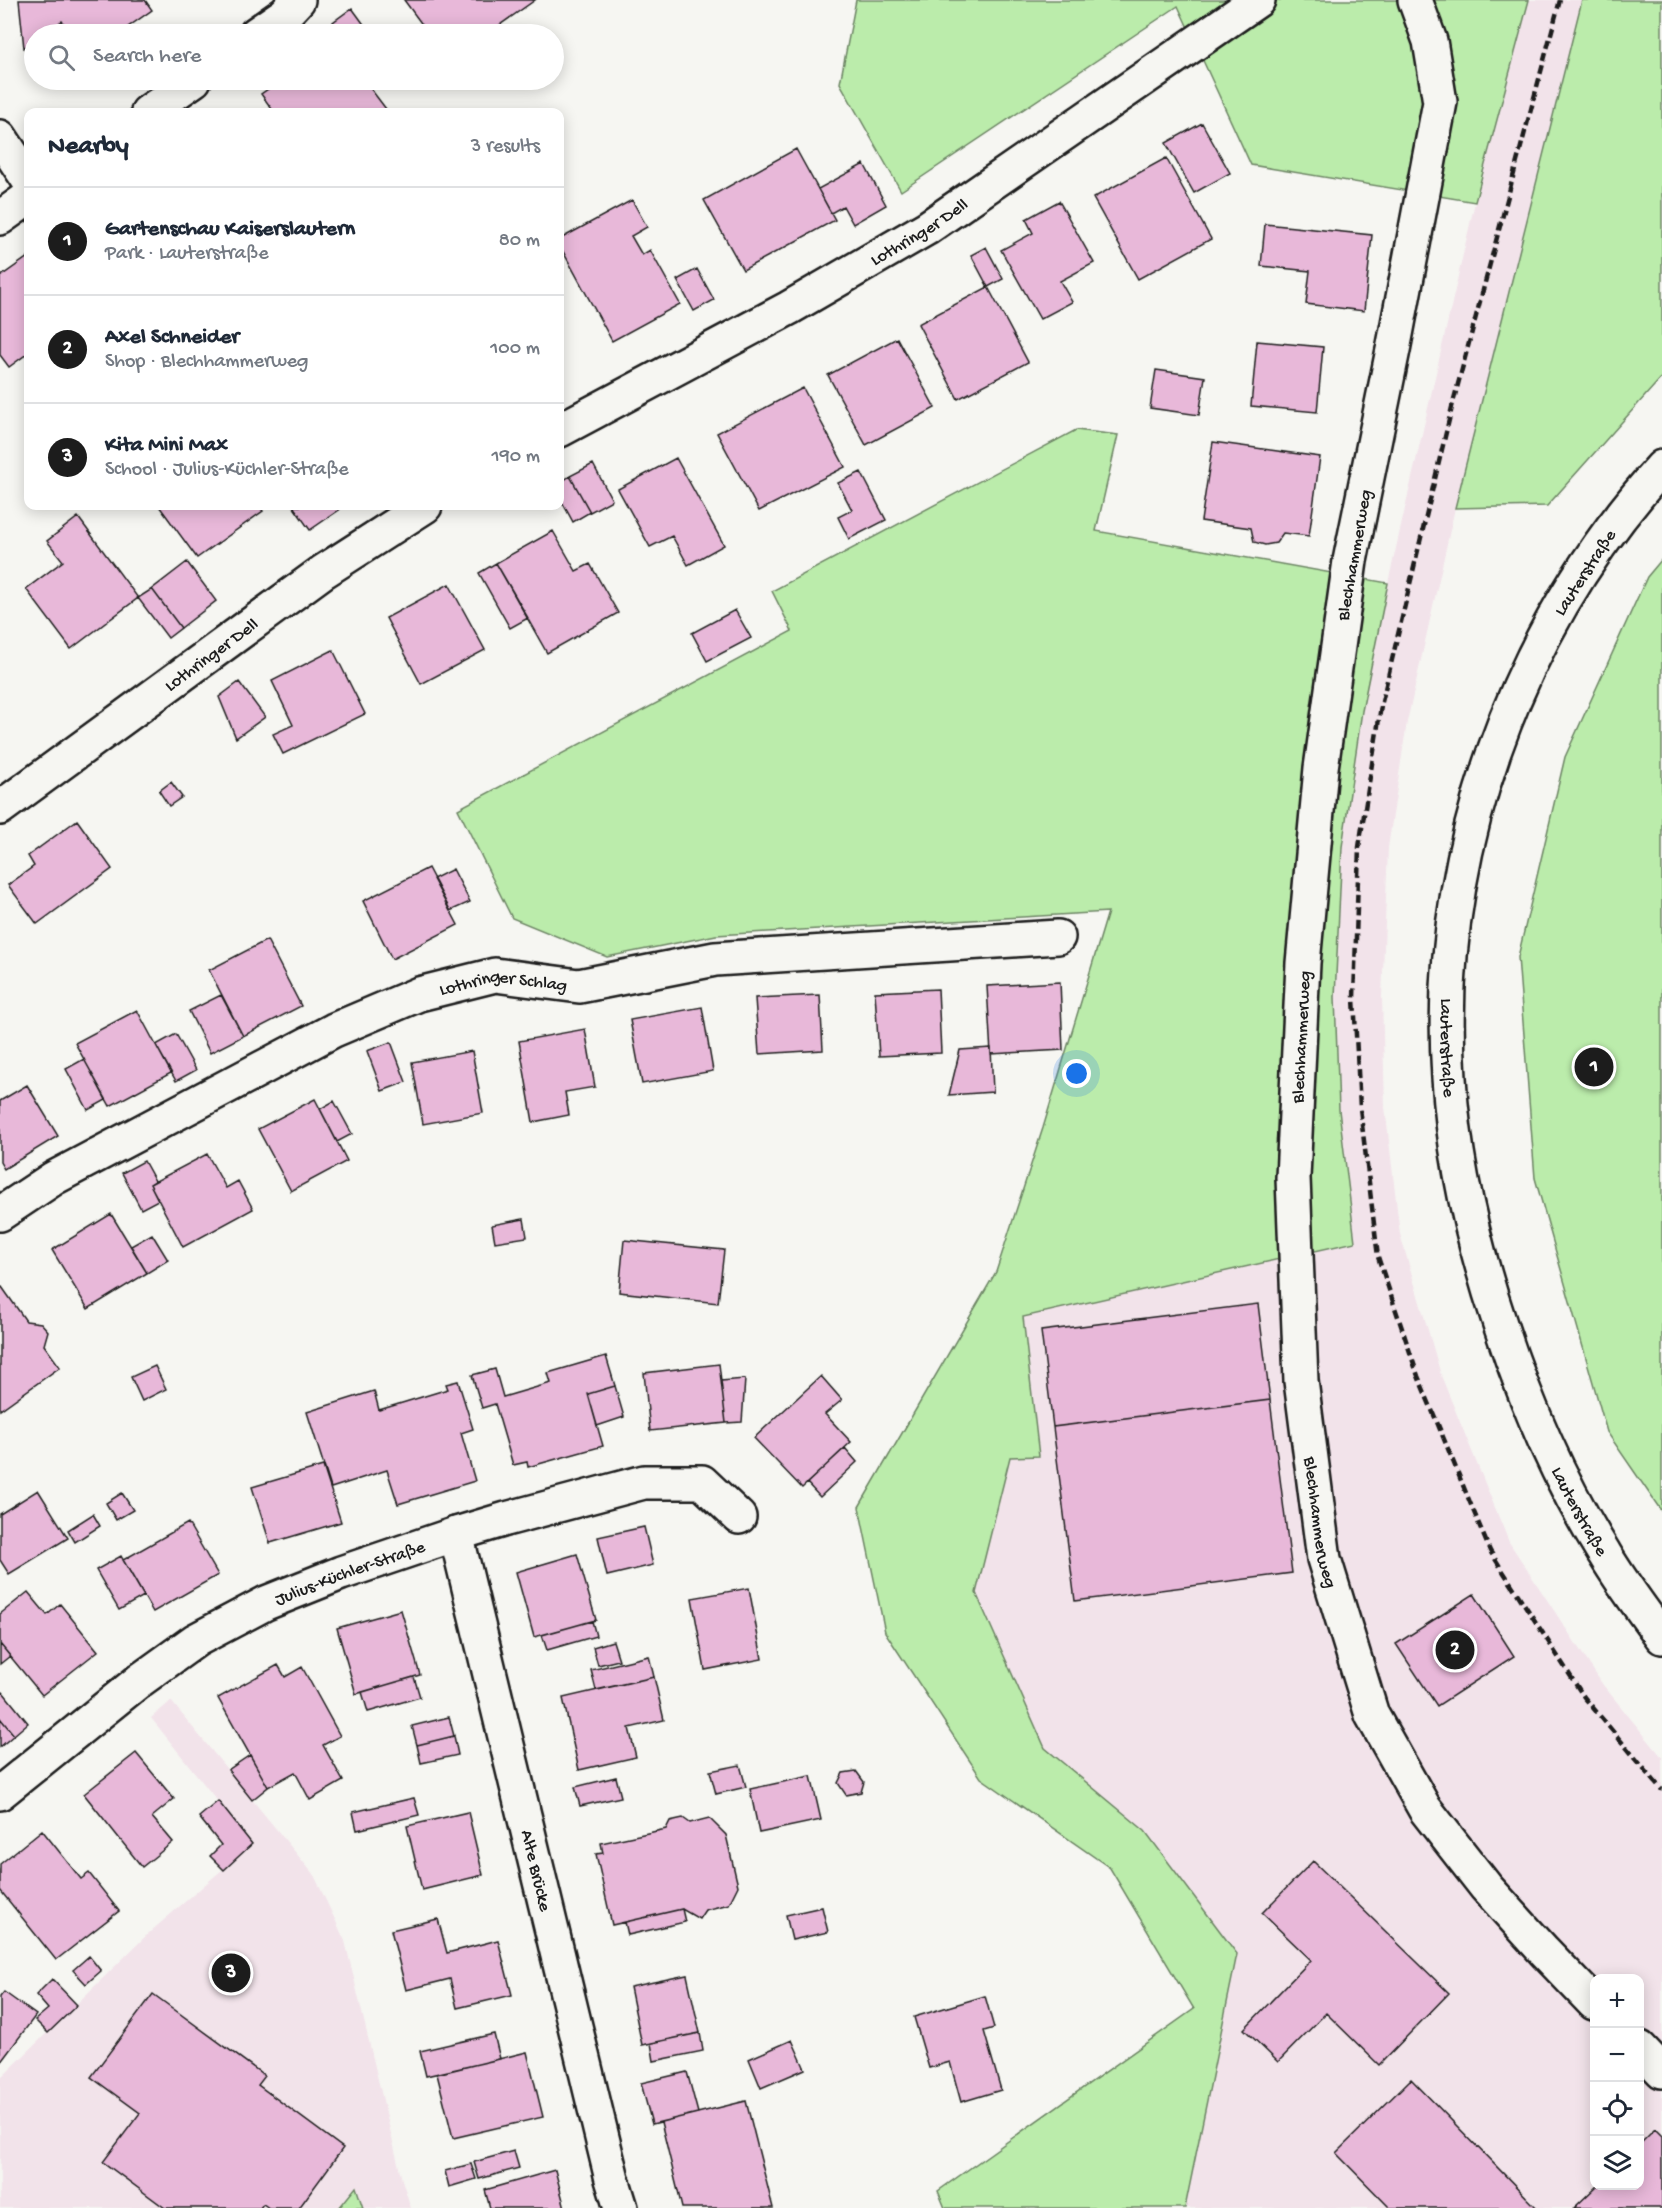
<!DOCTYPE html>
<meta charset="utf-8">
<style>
body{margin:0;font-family:"Gochi Hand",sans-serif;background:#f2f2f3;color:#1f2937}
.controls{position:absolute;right:18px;bottom:18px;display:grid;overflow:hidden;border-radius:12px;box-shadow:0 3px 15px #0003}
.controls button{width:54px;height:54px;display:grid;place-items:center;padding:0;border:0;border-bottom:2px solid #e0e1e3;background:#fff;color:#1f2937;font:30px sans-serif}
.you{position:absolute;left:1077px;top:1074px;width:21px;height:21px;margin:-15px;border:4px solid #fff;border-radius:50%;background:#1a73e8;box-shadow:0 0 0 9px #1a73e833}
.badge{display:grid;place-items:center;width:39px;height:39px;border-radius:50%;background:#1c1c1c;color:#fff;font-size:20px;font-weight:700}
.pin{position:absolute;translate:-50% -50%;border:3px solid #fff;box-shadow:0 2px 6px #0006}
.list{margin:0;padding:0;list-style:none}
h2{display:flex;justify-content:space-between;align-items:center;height:78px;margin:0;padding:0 24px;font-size:26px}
h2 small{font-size:20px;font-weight:400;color:#747a83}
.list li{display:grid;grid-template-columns:39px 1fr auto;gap:18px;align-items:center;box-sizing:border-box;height:108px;padding:0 24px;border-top:2px solid #e0e1e3}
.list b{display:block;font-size:22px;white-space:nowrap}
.list p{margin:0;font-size:20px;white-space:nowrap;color:#747a83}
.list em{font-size:20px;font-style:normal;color:#747a83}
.icon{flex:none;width:33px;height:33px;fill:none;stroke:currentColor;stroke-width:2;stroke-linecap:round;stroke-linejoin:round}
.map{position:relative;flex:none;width:1662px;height:2208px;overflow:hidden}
.search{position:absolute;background:#fff;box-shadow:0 3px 15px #0003;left:24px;top:24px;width:540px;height:66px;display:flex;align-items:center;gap:15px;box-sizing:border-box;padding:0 21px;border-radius:33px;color:#747a83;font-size:22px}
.panel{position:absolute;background:#fff;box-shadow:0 3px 15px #0003;left:24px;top:108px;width:540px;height:402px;border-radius:12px}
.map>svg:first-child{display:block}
</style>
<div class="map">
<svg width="1662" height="2208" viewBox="0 0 1662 2208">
<rect width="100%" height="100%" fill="#f6f6f2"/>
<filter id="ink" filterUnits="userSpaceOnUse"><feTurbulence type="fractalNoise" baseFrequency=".0167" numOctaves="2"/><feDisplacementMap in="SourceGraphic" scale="12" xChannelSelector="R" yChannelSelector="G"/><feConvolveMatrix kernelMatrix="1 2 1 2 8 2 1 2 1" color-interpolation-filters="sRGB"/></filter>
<g filter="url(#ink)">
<path fill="#f2e3ea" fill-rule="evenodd" d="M1529 0H1582L1455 508 1407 722 1388 848 1382 997 1385 1107 1400 1234 1442 1378 1509 1542 1603 1685 1662 1757V2208H1185L1237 1954 1145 1831 1045 1748 976 1593 1010 1457 1039 1455 1023 1317 1355 1241 1339 1110 1335 997 1342 847 1362 711 1388 583 1475 202ZM1594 1978H1640V2186H1594Z
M171 1701 314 1875 345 1941 402 2180 411 2208H0V2079L150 1932 252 1844 151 1718Z"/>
<path fill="#bbecab" stroke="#6c8464" stroke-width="1.5" d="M856 0H1529L1475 202 1251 165 1178 6 901 191 840 83Z
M1582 0H1662V377L1547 506 1455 508Z
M1076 430 1118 435 1096 531 1388 583 1362 711 1342 847 1335 997 1339 1110 1355 1242 1023 1317 1039 1456 1010 1457 976 1593 1045 1748 1145 1831 1237 1954 1185 2208H945L938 2191 1194 2009 1110 1868 981 1778 885 1632 859 1507 996 1272 1043 1128 1108 912 716 935 607 957 512 918 458 809 792 631 772 591Z
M1662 559V1512L1607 1432 1535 1178 1518 957 1565 757 1647 577Z
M356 2187 363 2208H339Z"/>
<path fill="#e8b8d9" stroke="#1c1c1c" stroke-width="1.5" d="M19 0H145L152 10 118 34H72L62 21 43 34H34V40L24 48Z
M404 0H535L487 34H429Z
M352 8 371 34H342L333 22Z
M281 80H364L386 109 381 112H274L261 94Z
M1202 123 1230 173 1194 193 1166 143Z
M796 149 835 220 743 270 704 200Z
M1166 158 1211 239 1138 279 1093 198Z
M864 164 886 205 853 224 843 206 831 213 818 189Z
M632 200 647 227 631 236 642 255 650 250 680 304 612 341 560 246V239Z
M1059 201 1094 263 1060 281 1072 302 1040 319 1001 250 1033 233 1026 219Z
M1265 224 1372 235 1364 311 1306 304 1310 271 1261 266Z
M986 247 1003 279 988 287 971 255Z
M28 257V353L9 367 0 355V277Z
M697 269 714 300 694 311 677 280Z
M988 287 1028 362 958 399 918 324Z
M897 338 935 408 866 445 828 375Z
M1257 341 1323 347 1317 412 1251 406Z
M1156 370 1205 377 1199 415 1150 408Z
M803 388 845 467 759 511 717 433Z
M1213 442 1320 457 1309 536 1283 533 1276 543 1265 545 1254 542 1251 528 1201 521Z
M676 458 724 545 688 565 672 536 650 547 618 489Z
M593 464 612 500 590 512 570 476Z
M861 472 886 520 849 539 838 517 852 510 838 483Z
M570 476 590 512 573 522 560 498V483Z
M159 506H259L263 511 197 558Z
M293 506H336L339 510 310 530Z
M78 517 138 598 71 649 26 589 63 561 47 541Z
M553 531 576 571 590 564 618 613 547 653 496 563Z
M187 562 216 601 181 628 152 589Z
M496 563 528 618 510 628 479 573Z
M449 584 485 650 421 684 386 618Z
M152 589 181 628 168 638 138 598Z
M735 610 751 638 707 661 692 633Z
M333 650 365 714 283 754 273 734 293 725 272 681Z
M239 682 265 717 236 738 219 697Z
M171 782 182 797 169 806 159 791Z
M77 820 112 869 37 924 8 885 34 866 28 856Z
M428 868 458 925 392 959 363 901Z
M453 869 470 902 450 911 433 879Z
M267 940 301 1006 243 1036 209 970Z
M1060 982 1063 1050 991 1054 987 986Z
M938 989 941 1053 879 1056 875 992Z
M221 995 243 1036 210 1053 189 1011Z
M820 995 823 1050 759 1054 755 998Z
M702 1007 713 1071 642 1084 630 1020Z
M137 1010 171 1073 110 1106 75 1043Z
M585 1029 595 1087 565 1092 569 1115 533 1122 519 1041Z
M176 1034 196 1070 176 1081 156 1045Z
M391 1042 406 1082 382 1091 367 1051Z
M991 1048 993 1092 949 1095 960 1050Z
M472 1051 483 1113 423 1124 412 1062Z
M84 1059 106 1100 88 1110 66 1069Z
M27 1085 58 1136 4 1169 0 1162V1101Z
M315 1099 347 1161 291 1191 258 1129Z
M334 1101 352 1134 337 1142 320 1109Z
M207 1154 226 1188 238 1181 253 1209 183 1247 150 1184Z
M144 1161 155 1181 150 1184 158 1200 141 1209 122 1173Z
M111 1214 147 1273 88 1309 52 1250Z
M524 1219 527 1237 495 1242 492 1225Z
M152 1234 168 1260 147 1273 131 1246Z
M624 1240 724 1250 718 1303 619 1292Z
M2 1287 26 1321 41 1323 48 1331 44 1345 60 1367 0 1410V1288Z
M1258 1304 1270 1400 1053 1427 1041 1331Z
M606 1356 615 1386 588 1394 603 1446 528 1467 527 1462 513 1465 495 1404 482 1408 472 1375 495 1369 503 1397 551 1383 548 1373Z
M719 1364 726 1423 650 1431 644 1373Z
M155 1366 166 1389 142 1401 131 1377Z
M821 1376 842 1400 825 1414 851 1442 802 1488 754 1438Z
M745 1379 742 1422 726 1423 721 1381Z
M458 1381 473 1429 461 1433 475 1481 398 1504 387 1470 331 1488 307 1412 374 1391 379 1410 448 1389 446 1384Z
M615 1386 624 1417 597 1426 588 1394Z
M1270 1400 1292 1573 1075 1601 1053 1427Z
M845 1448 857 1462 820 1497 807 1483Z
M323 1466 341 1522 270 1543 252 1487Z
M38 1490 68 1538 9 1574 0 1560V1514Z
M122 1493 133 1510 116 1520 106 1503Z
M93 1514 100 1526 75 1542 68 1530Z
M188 1523 218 1575 153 1612 123 1560Z
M644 1527 653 1565 607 1576 598 1537Z
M577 1554 596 1620 534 1637 516 1572Z
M121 1556 144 1596 119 1610 96 1570Z
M749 1588 762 1659 705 1670 692 1598Z
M28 1592 47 1615 60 1604 98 1651 42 1695 0 1644V1614Z
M1474 1594 1514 1656 1437 1706 1396 1644Z
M401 1610 420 1675 356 1694 337 1628Z
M592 1621 596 1636 547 1650 542 1635Z
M613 1641 619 1660 598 1665 593 1647Z
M0 1644 10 1656 0 1664Z
M649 1656 654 1677 596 1690 591 1670Z
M278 1665 285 1677 302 1667 340 1736 323 1745 343 1781 310 1800 295 1772 268 1787 218 1698Z
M414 1677 420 1697 368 1712 362 1692Z
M654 1677 664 1720 629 1728 636 1757 579 1770 563 1698Z
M3 1692 28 1723 14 1735 0 1718V1695Z
M449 1717 454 1736 417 1745 412 1726Z
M0 1718 14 1735 0 1747Z
M454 1736 458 1755 421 1763 417 1745Z
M136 1753 174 1799 152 1817 173 1842 142 1867 84 1794Z
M250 1755 268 1787 252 1800 228 1770Z
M740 1765 746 1787 716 1794 710 1771Z
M856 1771 864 1782 861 1792 846 1795 838 1783 843 1773Z
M811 1776 821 1820 759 1833 750 1789Z
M616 1777 621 1797 580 1806 575 1787Z
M414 1798 419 1815 357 1830 353 1812Z
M218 1801 252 1844 224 1870 210 1856 221 1845 199 1817Z
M468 1812 483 1875 422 1890 407 1826Z
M683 1818 690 1823 709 1818 726 1835 738 1886 729 1904 705 1910 699 1919 682 1909 612 1925 596 1854 603 1853 601 1843 666 1829 670 1821Z
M42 1830 81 1879 89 1873 119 1911 56 1960 0 1890V1864Z
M1313 1861 1449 1993 1379 2065 1326 2013 1278 2062 1244 2029 1311 1960 1262 1913Z
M822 1907 828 1932 792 1940 786 1915Z
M682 1909 685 1922 628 1935 625 1922Z
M438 1919 447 1953 498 1940 512 1995 457 2008 450 1979 406 1990 391 1930Z
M89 1956 101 1971 86 1984 73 1970Z
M687 1975 700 2033 642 2045 630 1987Z
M52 1979 77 2005 48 2033 35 2020 48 2009 36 1995Z
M4 1992 36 2015 0 2063V1997Z
M153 1994 265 2076 258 2085 343 2148 299 2208H269L263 2204 260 2208H165L103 2162 140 2113 91 2077Z
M985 1996 994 2028 984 2031 1001 2090 961 2102 950 2062 929 2068 914 2017Z
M700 2033 703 2051 654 2061 651 2043Z
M494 2034 500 2059 426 2076 420 2051Z
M792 2040 805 2069 761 2088 749 2059Z
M527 2052 543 2117 453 2138 437 2074Z
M687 2072 698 2113 652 2124 641 2083Z
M1411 2079 1537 2208H1390L1336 2153Z
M746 2101 773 2208H682L661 2122Z
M1655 2129 1662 2136V2208H1574L1597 2186H1640V2144Z
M514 2151 519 2168 479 2179 474 2162Z
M471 2164 476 2179 449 2187 445 2171Z
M555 2170 565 2208H490L485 2190Z"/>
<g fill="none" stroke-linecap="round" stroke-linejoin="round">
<g stroke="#1c1c1c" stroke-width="38">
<g id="minor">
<path id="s1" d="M1415 0 1430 41 1440 102 1394 345 1350 561 1321 768 1303 963 1293 1178 1301 1381 1324 1559 1372 1715 1425 1809 1486 1887 1544 1951 1594 2003"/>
<path d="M256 34 285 14 298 0"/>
<path d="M148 112 194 80"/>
<path d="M0 137 28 179"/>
<path d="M0 218 28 198"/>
<path id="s2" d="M560 430 789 308 927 228 1258 0"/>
<path id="s3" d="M0 808 324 571 425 506"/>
<path id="s4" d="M0 1214 54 1178 334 1030 419 994 495 975 579 986 715 959 1058 937"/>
<path id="s5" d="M456 1534 612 2179 621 2208"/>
<path id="s6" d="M0 1793 139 1681 196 1640 266 1603 341 1573 456 1534 506 1519 644 1482H702L739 1517"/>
<path d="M1640 2048 1662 2071"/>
</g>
</g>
<g stroke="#1c1c1c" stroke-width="38">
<g id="secondary">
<path id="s7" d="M1662 467C1514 631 1434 856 1449 1078 1454 1162 1474 1247 1501 1327 1527 1406 1560 1482 1604 1553 1621 1582 1642 1610 1662 1637"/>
</g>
</g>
<use href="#minor" stroke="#f6f6f2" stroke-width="33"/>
<use href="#secondary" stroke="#f6f6f2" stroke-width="33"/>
<path stroke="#1c1c1c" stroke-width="4.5" stroke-dasharray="9 4.5" stroke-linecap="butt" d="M1560 0 1453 403 1381 706 1359 847 1354 998 1360 1108 1378 1257 1418 1376 1490 1551 1584 1697 1662 1790"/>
</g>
</g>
<g text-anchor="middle" stroke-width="4.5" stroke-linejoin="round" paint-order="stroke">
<g font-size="18" fill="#1c1c1c" stroke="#f6f6f2">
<text dy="6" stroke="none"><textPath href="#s2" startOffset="410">Lothringer Dell</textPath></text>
<text transform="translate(1353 555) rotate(-80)" y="6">Blechhammerweg</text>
<text transform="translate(1584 572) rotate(-57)" y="6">Lauterstraße</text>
<text dy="6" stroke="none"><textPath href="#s3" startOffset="261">Lothringer Dell</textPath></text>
<text dy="6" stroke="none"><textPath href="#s4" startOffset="560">Lothringer Schlag</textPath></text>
<text transform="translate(1300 1037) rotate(-87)" y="6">Blechhammerweg</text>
<text dy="6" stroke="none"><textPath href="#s7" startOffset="634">Lauterstraße</textPath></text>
<text dy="6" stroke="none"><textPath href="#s7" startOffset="1120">Lauterstraße</textPath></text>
<text dy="6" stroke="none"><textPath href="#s1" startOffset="1539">Blechhammerweg</textPath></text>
<text dy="6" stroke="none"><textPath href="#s6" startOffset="417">Julius-Küchler-Straße</textPath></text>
<text dy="6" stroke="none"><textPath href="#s5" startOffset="346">Alte Brücke</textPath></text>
</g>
</g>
</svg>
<div class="controls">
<button>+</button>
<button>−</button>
<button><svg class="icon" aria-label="locate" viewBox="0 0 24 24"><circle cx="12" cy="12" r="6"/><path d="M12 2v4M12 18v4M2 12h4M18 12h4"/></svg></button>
<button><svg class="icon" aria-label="layers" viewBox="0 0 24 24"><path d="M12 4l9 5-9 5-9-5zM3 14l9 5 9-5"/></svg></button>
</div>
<div class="you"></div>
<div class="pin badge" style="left:1594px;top:1067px">1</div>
<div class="pin badge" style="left:1455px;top:1650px">2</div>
<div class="pin badge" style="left:231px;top:1973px">3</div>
<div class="search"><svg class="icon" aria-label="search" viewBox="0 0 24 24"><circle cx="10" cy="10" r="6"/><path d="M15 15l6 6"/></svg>Search here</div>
<section class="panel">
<h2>Nearby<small>3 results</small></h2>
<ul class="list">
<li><span class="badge">1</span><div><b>Gartenschau Kaiserslautern</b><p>Park · Lauterstraße</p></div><em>80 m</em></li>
<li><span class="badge">2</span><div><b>Axel Schneider</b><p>Shop · Blechhammerweg</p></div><em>100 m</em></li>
<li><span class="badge">3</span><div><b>Kita Mini Max</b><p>School · Julius-Küchler-Straße</p></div><em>190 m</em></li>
</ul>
</section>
</div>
